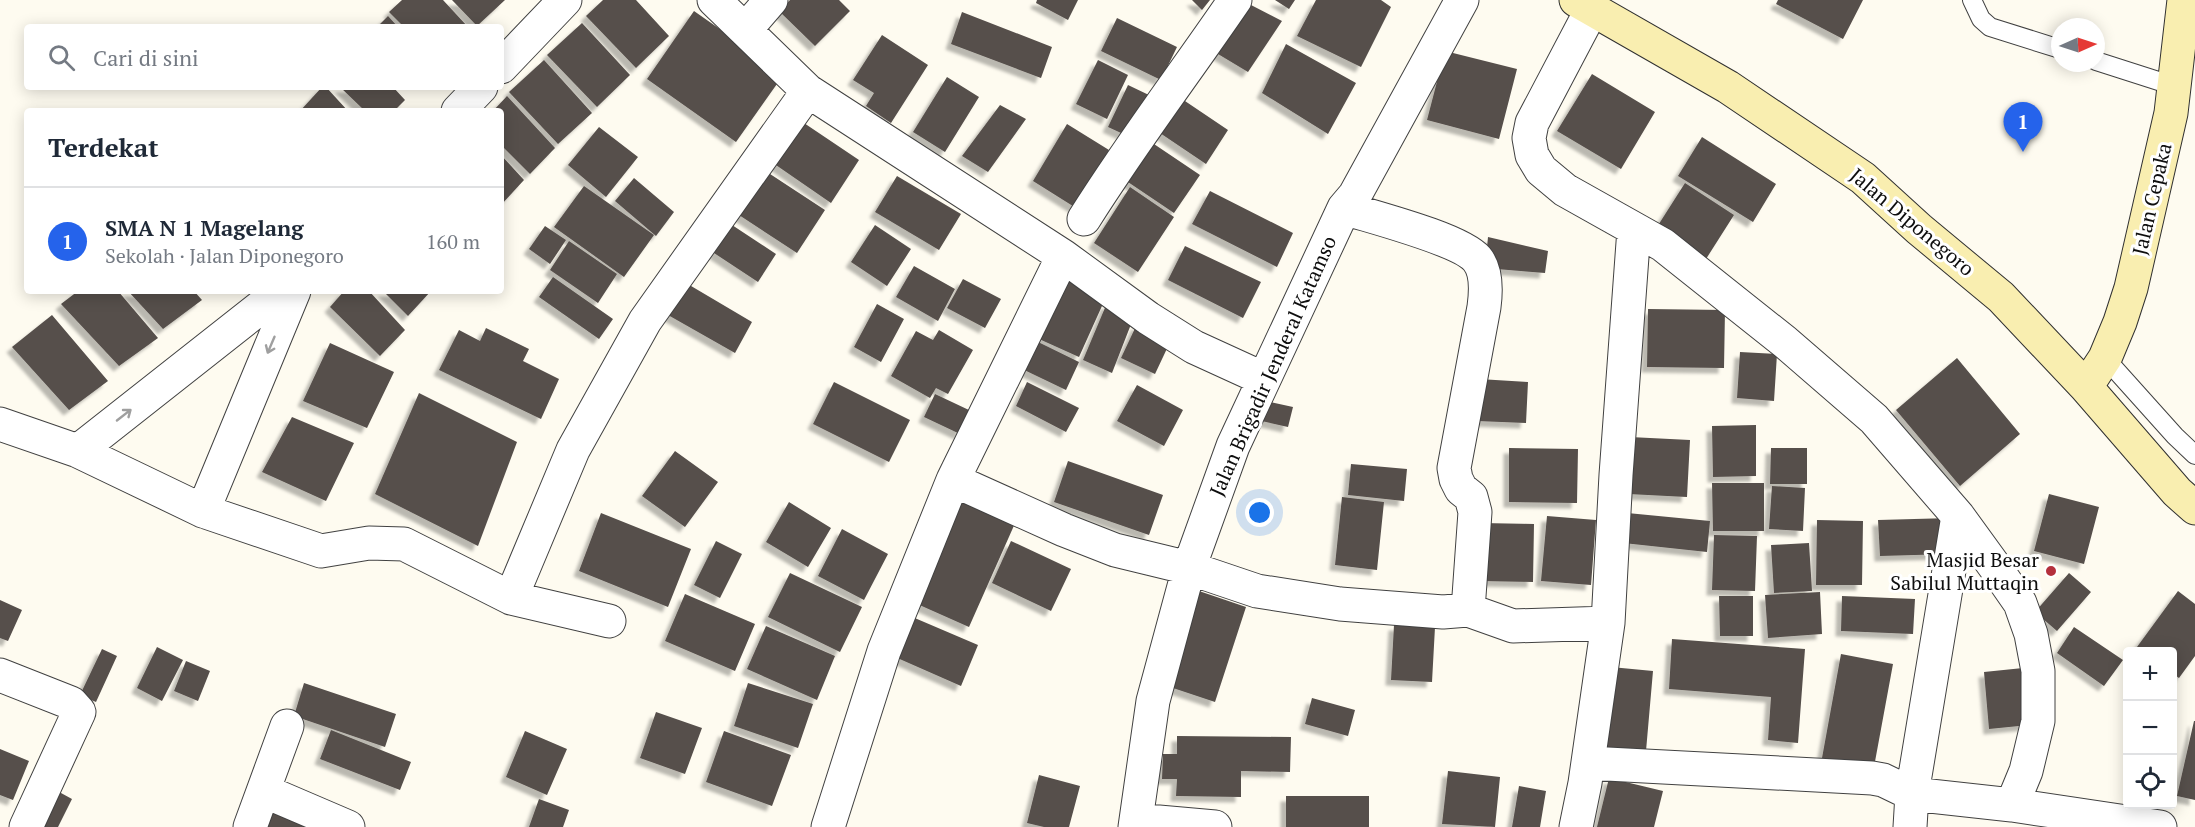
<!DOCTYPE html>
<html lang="id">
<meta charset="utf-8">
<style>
body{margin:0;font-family:"PT Serif",serif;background:#f2f2f3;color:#1f2937}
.controls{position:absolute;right:18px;bottom:18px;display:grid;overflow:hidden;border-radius:6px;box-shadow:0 3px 15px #0003}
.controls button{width:54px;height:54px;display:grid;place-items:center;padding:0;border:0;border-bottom:2px solid #e0e1e3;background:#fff;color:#1f2937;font:30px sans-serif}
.compass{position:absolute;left:2051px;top:18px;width:54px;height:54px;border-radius:50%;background:#fff;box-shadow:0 3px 15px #0003;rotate:87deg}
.you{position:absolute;left:1260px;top:513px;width:21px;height:21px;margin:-15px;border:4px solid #fff;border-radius:50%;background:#1a73e8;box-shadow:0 0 0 9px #1a73e833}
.badge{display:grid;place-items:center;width:39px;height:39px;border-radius:50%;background:#2563eb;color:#fff;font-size:20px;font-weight:700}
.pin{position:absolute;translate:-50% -50px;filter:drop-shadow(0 2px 3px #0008)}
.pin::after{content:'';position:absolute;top:32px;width:21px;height:18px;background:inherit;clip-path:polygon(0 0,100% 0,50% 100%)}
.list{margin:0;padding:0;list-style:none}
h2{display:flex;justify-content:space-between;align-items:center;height:78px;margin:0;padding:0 24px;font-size:26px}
h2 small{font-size:20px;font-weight:400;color:#747a83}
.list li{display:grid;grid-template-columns:39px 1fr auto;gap:18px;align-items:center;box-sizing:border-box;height:108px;padding:0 24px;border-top:2px solid #e0e1e3}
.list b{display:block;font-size:22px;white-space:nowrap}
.list p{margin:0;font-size:20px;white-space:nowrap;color:#747a83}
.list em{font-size:20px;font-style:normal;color:#747a83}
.icon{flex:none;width:33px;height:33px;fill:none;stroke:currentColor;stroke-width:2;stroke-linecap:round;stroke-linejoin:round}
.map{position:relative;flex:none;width:2195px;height:827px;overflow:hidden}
.search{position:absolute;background:#fff;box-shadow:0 3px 15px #0003;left:24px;top:24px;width:480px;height:66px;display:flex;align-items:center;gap:15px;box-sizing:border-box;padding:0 21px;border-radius:6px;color:#747a83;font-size:22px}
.panel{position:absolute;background:#fff;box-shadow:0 3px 15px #0003;left:24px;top:108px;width:480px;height:186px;border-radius:6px}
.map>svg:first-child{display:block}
</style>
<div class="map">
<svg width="2195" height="827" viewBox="0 0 2195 827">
<defs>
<filter id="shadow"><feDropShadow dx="-5.5" dy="5.5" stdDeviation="1.5" flood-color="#0004"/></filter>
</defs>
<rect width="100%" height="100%" fill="#fefbf0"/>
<path fill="#564f4b" filter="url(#shadow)" d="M402 0H443L468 27H404L389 12Z
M452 0H505L477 26Z
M603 0H636L669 36 636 68 586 16Z
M790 0H839L850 11 815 46 779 11Z
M1037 0H1078L1068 20 1036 3Z
M1192 0H1210L1202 10Z
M1275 0H1295L1289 9Z
M1316 0H1381L1391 7 1361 67 1297 36Z
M1778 0H1863L1843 39 1776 4Z
M1251 5 1282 21 1248 72 1218 54Z
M694 11 784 74 736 142 647 79Z
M962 12 1052 47 1041 78 951 44Z
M388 16 398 27H377Z
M1117 18 1177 47 1161 80 1101 51Z
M582 23 630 75 597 107 547 55Z
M882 35 928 65 891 123 866 106 874 93 853 80Z
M1286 44 1356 83 1328 134 1262 93Z
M1445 51 1517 69 1499 139 1427 120Z
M544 60 592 113 558 144 509 92Z
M1098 60 1128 75 1107 119 1076 104Z
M1592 74 1655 112 1621 169 1557 131Z
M947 77 979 97 945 152 913 132Z
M1128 85 1151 96 1132 138 1108 127Z
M322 87H326L348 111H300Z
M340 87H393L405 100 394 111H365Z
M507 96 555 148 530 174 501 145V111H493Z
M1182 99 1228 130 1206 164 1160 133Z
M1000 105 1026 119 988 172 962 156Z
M801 121 859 160 831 203 773 163Z
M1067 124 1109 150 1076 208 1033 181Z
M599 127 638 157 606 197 568 165Z
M1702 137 1776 184 1753 222 1678 176Z
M1148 140 1200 175 1174 213 1122 178Z
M501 155 524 180 501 205Z
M767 172 825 210 797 253 739 215Z
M897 176 961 214 939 250 875 212Z
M634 178 674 212 656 236 615 201Z
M1685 183 1734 215 1706 259 1657 227Z
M584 186 654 235 624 277 554 227Z
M1130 187 1174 217 1138 272 1094 243Z
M1210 191 1293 233 1277 267 1192 224Z
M732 225 776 254 758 282 714 253Z
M875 225 911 249 887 286 851 262Z
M545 226 566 240 550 264 529 249Z
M1488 237 1548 251 1545 273 1485 268Z
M569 241 617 274 598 303 550 270Z
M1185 246 1261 282 1243 318 1168 280Z
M914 266 955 289 938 321 896 297Z
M1056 275 1106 297 1079 357 1028 334Z
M553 277 613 319 599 339 539 297Z
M963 279 1001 299 985 328 947 308Z
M686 283 752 322 735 353 668 315Z
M78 291H118L158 338 119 366 61 304Z
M128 291H194L202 300 163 329Z
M344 291H369L405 330 380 356 330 307Z
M383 291H431L408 316Z
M1107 303 1135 314 1112 373 1083 360Z
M877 304 904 319 881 362 854 347Z
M1648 309 1725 310 1724 368 1647 367Z
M52 315 108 381 69 410 12 347Z
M1137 324 1171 340 1155 374 1121 358Z
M486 328 529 349 523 361 559 379 541 419 439 370 459 330 480 341Z
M939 330 973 350 948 394 936 388 930 398 891 376 916 331 933 340Z
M1032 339 1079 362 1066 390 1018 367Z
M330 343 394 372 367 428 303 401Z
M1740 352 1777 354 1774 401 1737 398Z
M1957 358 2020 434 1960 486 1896 410Z
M1479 379 1528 382 1526 423 1477 421Z
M834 382 910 420 889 462 813 424Z
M1027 382 1079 408 1066 432 1016 406Z
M1137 385 1183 410 1164 446 1117 421Z
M419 393 517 442 478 546 375 494Z
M935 394 971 411 960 434 924 417Z
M1261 400 1293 407 1288 427 1257 420Z
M292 417 354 443 326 501 262 472Z
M1756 425V476L1713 477 1712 426Z
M1630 437 1690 440 1687 497 1628 494Z
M1509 448 1578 449 1577 503 1509 502Z
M1771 448H1807V484H1770Z
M675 451 718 482 685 527 642 496Z
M1068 461 1163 495 1149 535 1054 502Z
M1351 464 1407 469 1404 501 1348 495Z
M1712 483H1764V531H1713Z
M1772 486 1805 488 1803 531 1769 529Z
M952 493 1016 521 969 627 906 599Z
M2049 494 2099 507 2084 564 2034 551Z
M1342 497 1384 502 1377 570 1335 565Z
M789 502 831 528 808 567 766 542Z
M1617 512 1710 521 1707 552 1614 542Z
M601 513 691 549 668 607 579 571Z
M1547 516 1596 520 1591 585 1541 581Z
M1951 518 1950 554 1880 556 1878 520Z
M1817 520 1863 521 1862 585H1816Z
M1481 523 1534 524 1533 582 1480 581Z
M842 529 888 554 864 600 818 576Z
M1714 535 1757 536 1755 591 1712 590Z
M716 541 742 554 720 598 694 585Z
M1011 541 1071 569 1051 611 992 583Z
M1809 543 1812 591 1774 593 1771 545Z
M790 573 862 607 840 652 768 617Z
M2069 573 2091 592 2057 631 2035 612Z
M1199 591 1246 607 1215 702 1167 686Z
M2178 591 2195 604V656L2179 678 2172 673V652H2143L2137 647Z
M1820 592 1822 634 1768 638 1765 595Z
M685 594 755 624 735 671 665 641Z
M1719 596H1753V636H1720Z
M1842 596 1915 599 1913 634 1841 631Z
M0 600 22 610 8 641 0 638Z
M903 613 978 645 961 686 886 653Z
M1394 625 1435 627 1432 682 1391 680Z
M766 626 835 656 817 700 747 669Z
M2074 627 2123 660 2104 686 2057 653Z
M1672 639 1805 649 1798 743 1768 740 1771 697 1669 689Z
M157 647 183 660 162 701 137 688Z
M102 649 117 656 96 702 80 695Z
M1841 654 1893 664 1874 767 1822 758Z
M186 661 210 671 198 701 174 691Z
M1611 667 1653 671 1646 751 1603 747Z
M2023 668 2029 725 1989 729 1984 672Z
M304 683 396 714 385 747 294 716Z
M748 683 813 704 798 748 734 726Z
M1312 698 1355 710 1348 736 1305 724Z
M656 712 702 728 685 774 640 758Z
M2194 721H2195V800L2177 796Z
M331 730 411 762 400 790 320 759Z
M525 731 567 749 547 795 506 777Z
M724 731 791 755 772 806 706 782Z
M1177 736 1291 737 1290 772 1241 771V797L1176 796 1177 779H1162L1163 754H1177Z
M0 749 29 761 13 800 0 795Z
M1448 771 1500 777 1495 827 1442 824Z
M1039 775 1080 786 1069 827H1044L1027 823Z
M1609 778 1663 791 1654 827H1597Z
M1519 786 1546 791 1540 827H1512Z
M50 787 72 799 58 827H38Z
M1286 796H1369V827H1286Z
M274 797 336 827H261Z
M539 799 569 810 563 827H529Z"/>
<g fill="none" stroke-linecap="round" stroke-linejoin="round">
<g stroke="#414141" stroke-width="20">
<path id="lane" d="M1972 0 1981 19 1990 27 2060 49
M2096 61 2174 86
M2105 358 2175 436 2195 455"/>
</g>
<g stroke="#414141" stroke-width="35">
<path id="street" d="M714 0 808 91 1063 256 1148 318 1194 347 1264 379
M1592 9 1532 123 1529 138 1532 155 1541 170 1565 190 1663 245 1785 342 1874 419 1958 516 1995 567 2020 603 2031 634 2038 671V721L2026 771 2012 805
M746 29 771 0
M501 67 565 0
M458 111 481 87
M1344 208C1372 217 1460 239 1477 259 1487 271 1486 292 1484 307L1454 468 1456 479 1461 489 1471 497 1475 512 1468 610
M1084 219C1131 144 1185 73 1235 0
M0 424 78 451 203 511 321 551 369 543 404 544 511 598 609 621
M78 451 281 291
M953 480 1063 256
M203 511 294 291
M511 598 573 450 645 321 808 91
M0 675 71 703 79 712 26 827
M1588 763 1872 778 1883 780 1912 794 2012 805 2160 827
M264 791 348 827
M1136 820 1215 827
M250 827 287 726
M828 827 884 651 953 480 1064 530 1115 550 1189 568 1257 591 1340 604 1443 612 1468 610 1513 626 1608 623
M1135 827 1153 701 1189 568 1233 446 1344 208 1355 195 1462 0
M1576 827 1585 783 1608 623 1616 475 1634 229
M1910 827 1912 794 1958 516"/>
</g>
<g stroke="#303030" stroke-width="35">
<path id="secondary" d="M1576 0 1728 87 1863 178 1919 229 2001 297 2086 387 2177 492 2195 508
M2086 387 2105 358 2120 322 2131 288 2171 113 2184 0"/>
</g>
<use href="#lane" stroke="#fff" stroke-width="18"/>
<use href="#street" stroke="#fff" stroke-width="33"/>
<use href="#secondary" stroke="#f9eeb0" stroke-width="33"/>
</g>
<defs><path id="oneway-shaft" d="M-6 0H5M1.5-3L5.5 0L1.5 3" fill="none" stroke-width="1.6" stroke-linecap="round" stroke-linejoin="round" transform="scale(1.5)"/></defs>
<g stroke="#9f9f9f">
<use href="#oneway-shaft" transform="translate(271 345) rotate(113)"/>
<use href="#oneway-shaft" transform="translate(124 415) rotate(-38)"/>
</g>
<circle fill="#b4303c" stroke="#fff" stroke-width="2" cx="2051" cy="571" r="6"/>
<g text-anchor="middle" stroke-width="6" stroke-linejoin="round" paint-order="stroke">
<g font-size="20" fill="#0e0e0e" stroke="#fff">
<text transform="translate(2152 199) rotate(-77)" y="7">Jalan Cepaka</text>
<text transform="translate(1912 222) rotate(40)" y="7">Jalan Diponegoro</text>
<text transform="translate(1273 366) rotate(-66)" y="7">Jalan Brigadir Jenderal Katamso</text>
</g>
<g font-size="20" fill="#0e0e0e" stroke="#fff" text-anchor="end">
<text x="2039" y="567">Masjid Besar<tspan x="2039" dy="23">Sabilul Muttaqin</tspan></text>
</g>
</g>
</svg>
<div class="controls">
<button>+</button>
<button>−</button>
<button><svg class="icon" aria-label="locate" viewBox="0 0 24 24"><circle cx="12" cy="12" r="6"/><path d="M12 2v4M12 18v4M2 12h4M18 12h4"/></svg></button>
</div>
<svg class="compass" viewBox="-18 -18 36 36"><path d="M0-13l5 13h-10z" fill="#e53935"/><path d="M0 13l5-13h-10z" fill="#747a83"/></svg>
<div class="you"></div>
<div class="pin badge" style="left:2023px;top:152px">1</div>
<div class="search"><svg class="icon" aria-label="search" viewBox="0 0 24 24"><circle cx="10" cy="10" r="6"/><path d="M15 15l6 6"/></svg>Cari di sini</div>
<section class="panel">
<h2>Terdekat<small></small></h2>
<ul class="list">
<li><span class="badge">1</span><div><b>SMA N 1 Magelang</b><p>Sekolah · Jalan Diponegoro</p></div><em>160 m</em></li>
</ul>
</section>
</div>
